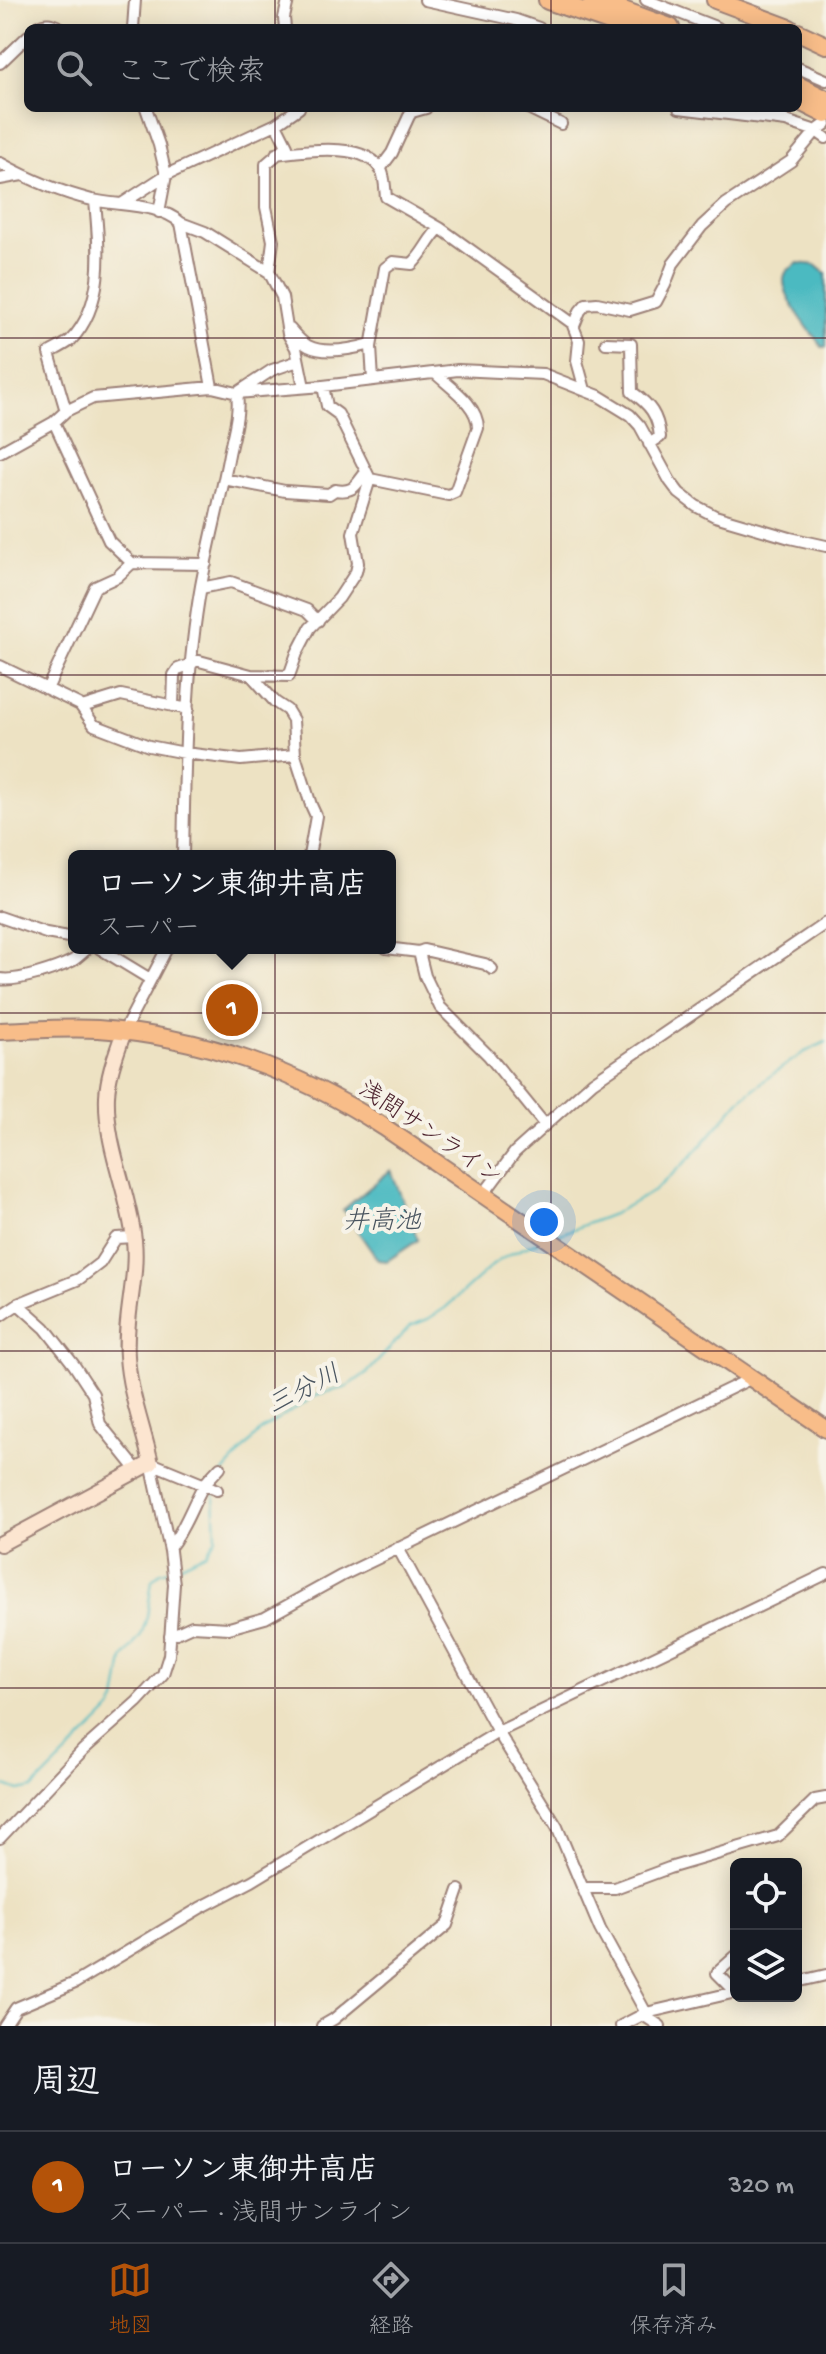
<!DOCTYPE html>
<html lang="ja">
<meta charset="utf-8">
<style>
body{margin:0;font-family:"Gochi Hand","Klee One",sans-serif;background:#242831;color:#f1f3f6}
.controls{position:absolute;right:24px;bottom:24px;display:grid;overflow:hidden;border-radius:12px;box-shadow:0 4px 20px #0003}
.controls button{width:72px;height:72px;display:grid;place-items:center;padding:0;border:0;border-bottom:2px solid #363941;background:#171b24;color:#f1f3f6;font:40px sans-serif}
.you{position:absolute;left:544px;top:1222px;width:28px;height:28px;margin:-20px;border:6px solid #fff;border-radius:50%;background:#1a73e8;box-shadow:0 0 0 12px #1a73e833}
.badge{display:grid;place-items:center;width:52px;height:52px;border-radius:50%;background:#b45309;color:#fff;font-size:26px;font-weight:700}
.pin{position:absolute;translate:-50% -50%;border:4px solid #fff;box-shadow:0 2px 8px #0006}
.popup{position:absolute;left:68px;top:850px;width:328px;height:104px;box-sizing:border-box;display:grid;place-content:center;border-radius:12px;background:#171b24;filter:drop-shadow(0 2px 6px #0005);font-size:26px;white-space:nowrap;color:#9ea1a6}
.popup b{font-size:30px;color:#f1f3f6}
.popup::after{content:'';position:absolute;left:50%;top:100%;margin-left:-16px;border:16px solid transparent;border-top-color:#171b24}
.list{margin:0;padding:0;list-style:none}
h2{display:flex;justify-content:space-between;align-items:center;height:104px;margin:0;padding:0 32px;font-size:34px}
h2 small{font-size:26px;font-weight:400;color:#9ea1a6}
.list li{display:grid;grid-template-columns:52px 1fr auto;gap:24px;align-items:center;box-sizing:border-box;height:112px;padding:0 32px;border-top:2px solid #363941}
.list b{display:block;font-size:30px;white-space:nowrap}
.list p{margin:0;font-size:26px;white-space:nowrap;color:#9ea1a6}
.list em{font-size:26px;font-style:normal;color:#9ea1a6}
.icon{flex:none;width:44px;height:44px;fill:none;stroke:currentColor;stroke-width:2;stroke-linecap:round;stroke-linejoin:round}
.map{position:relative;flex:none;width:826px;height:2026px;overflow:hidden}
.search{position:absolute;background:#171b24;box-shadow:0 4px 20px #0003;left:24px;right:24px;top:24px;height:88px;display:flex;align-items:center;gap:20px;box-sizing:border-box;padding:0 28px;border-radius:12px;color:#9ea1a6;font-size:30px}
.sheet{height:216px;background:#171b24}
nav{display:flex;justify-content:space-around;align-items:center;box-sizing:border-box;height:112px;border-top:2px solid #363941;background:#171b24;font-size:22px;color:#9ea1a6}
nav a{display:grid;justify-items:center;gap:4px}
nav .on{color:#b45309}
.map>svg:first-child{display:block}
</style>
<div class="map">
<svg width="826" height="2026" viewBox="0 0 826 2026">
<rect width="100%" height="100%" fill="#f7f3e8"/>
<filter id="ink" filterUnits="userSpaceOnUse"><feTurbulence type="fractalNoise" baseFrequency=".0125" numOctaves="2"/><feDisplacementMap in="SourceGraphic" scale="16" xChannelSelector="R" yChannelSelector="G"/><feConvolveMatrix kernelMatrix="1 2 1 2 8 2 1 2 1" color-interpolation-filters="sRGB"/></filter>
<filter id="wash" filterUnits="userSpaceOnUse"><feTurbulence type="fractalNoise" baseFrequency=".006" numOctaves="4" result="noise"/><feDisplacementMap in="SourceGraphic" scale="32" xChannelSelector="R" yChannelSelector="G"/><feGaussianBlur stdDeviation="1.8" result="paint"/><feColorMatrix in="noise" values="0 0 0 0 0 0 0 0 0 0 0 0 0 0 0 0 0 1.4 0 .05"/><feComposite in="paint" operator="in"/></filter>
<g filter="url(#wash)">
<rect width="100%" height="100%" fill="#ede2c3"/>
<path fill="#4bbac1" stroke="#4a6c76" stroke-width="2" d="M798 263 815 265 826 274V347H822C812 332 773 289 787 271 789 269 796 265 798 263Z
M391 1170 418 1240 387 1261 378 1260 343 1210Z"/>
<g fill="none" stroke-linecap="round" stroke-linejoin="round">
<path stroke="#4bbac1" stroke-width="2" d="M555 1236 613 1214 654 1191 691 1157 740 1100 766 1079 803 1053 826 1042
M216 1487 218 1479 261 1430 319 1394 345 1388 368 1372 410 1326 428 1319 445 1308 494 1264 508 1255 538 1242
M175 1568 206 1553 216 1538 214 1493
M0 1784 19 1791 33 1788 111 1710 116 1701 123 1659 141 1635 147 1617 152 1580 161 1572 169 1570"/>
</g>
</g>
<g filter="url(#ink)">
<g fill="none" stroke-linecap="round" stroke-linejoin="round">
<g stroke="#9c8077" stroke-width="14">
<path id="street" d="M425 0 516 20 539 28
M646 0 718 28
M36 28C44 20 53 24 61 28
M133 28 135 0
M285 28 284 18 288 0
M0 63 28 36
M798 68 826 80
M146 108 159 145 166 175 159 212
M528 108 561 124
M679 108 786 121
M762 108 786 121 816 131 826 138
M276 124 287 146 266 164V207L273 241 269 272 282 297 288 334 296 348 304 387
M276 154C303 151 368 140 382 172 385 179 385 189 386 197L440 228 572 323 579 341 577 361 585 390
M0 163C29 179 59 192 92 200 120 206 159 203 181 223L212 387
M380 169 392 153 409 116 412 112 426 108
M0 179 22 175
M123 203 166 175 276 124 299 108
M181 223 205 232 269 272
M574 326 580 311 586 304 597 303 630 310 656 302 665 285 673 264 702 226 726 204 791 161 816 131 826 124
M290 329C295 335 301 342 308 346 326 355 353 349 371 344
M606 343 631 344 632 392C650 405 658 415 660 437L649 444
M373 380 371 347 385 268 393 262 412 264C424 253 428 239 440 228
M240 391 272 370 298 361
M66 411 49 353C56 349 65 345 71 340 106 303 99 247 95 201
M54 422 109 541 132 563 206 564
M0 452 54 422 66 411 93 398 212 387 237 393 323 386 458 370 543 374 599 396 630 415 640 426 670 481 679 493 696 506 715 516 790 538 826 546
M224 479 285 491 329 494 335 490C354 493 355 486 366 472
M370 479 448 495 455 492 478 428C478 405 451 388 435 373
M201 588 231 582 307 610 318 621
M192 659 251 675 289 676 297 653 310 628 339 598 356 572 358 563 353 533 370 479 338 414 327 406 323 386
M0 666 80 705 94 725 149 746 185 753 241 760 295 755
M251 675 275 702 287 710 293 720 295 755 311 805 316 816 309 856
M48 687 95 587 117 577 132 563
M173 706 174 675 178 669 192 664
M82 707 121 695 188 709
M183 856C185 766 185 675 201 586 209 542 221 498 229 454 233 434 240 413 237 393
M0 917 46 933 74 938
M99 948 150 979
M386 948 419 952 424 950 485 964 492 969
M419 952 425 976 440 1007 489 1056 545 1125
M0 979C17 982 56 969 72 961 77 958 83 952 88 948
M124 1031 167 948
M483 1195 515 1152 593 1082 826 923
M18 1304 45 1328 74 1365 93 1394 100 1424 137 1470
M0 1316 18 1304 79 1279 100 1263 116 1238 134 1237
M151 1463 217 1490
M170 1547C184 1530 191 1508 202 1488 207 1480 214 1474 220 1467
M398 1548 498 1732 557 1827 600 1929 646 2013
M170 1636 192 1626 229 1628 265 1618 341 1576 752 1378
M0 1838 83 1750 137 1702 163 1674 169 1655 174 1584 170 1551 151 1463
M583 1888H615L669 1868 778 1836 815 1800 826 1798
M796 1982 826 1975
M736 1992 717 1973 736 1956
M643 2015 660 2026
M4 2026 16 2008 75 1983 200 1908 252 1881 498 1732 826 1574
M322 2026 334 2019 447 1925 459 1890
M621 2026 646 2013 736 1992"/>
</g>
<g stroke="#9c8077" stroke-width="18">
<path id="secondary" d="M0 1544 151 1463C143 1428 129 1391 127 1356 124 1317 138 1279 134 1240 129 1192 105 1146 107 1096 108 1074 117 1052 124 1031"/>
</g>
<g stroke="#9c8077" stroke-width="20">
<path id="primary" d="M715 0 790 28
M798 32 826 45
M0 1031C32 1030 65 1027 98 1029 200 1036 298 1071 384 1127L826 1429"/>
</g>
<g stroke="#9c8077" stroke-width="22">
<path id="highway" d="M548 0 630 28
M593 0 670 28
M798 86 826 100
M798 100 826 114"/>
</g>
<use href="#street" stroke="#fff" stroke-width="10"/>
<use href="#secondary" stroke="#fce5d0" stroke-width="14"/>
<use href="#primary" stroke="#f8bd89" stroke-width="16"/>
<use href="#highway" stroke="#f8bd89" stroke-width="18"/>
</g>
</g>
<path fill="none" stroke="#4a1f2b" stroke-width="2" stroke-opacity="0.55" d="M275 0V28M551 0V28M275 108V2026M551 108V2026M0 338H826M0 675H826M0 1013H826M0 1351H826M0 1688H826"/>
<g text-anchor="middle" stroke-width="8" stroke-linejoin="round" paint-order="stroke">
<g font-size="24" fill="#4a1f2b" stroke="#f7f3e8">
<text transform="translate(431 1132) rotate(34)" y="8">浅間サンライン</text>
</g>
<g font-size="26" font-style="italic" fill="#4a5560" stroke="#f7f3e8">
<text x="382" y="1228">井高池</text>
<text transform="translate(303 1388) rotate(-27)" y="9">三分川</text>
</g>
</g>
</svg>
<div class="controls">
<button><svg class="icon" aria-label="locate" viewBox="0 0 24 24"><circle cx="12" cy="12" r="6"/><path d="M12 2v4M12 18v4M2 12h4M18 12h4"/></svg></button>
<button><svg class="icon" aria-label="layers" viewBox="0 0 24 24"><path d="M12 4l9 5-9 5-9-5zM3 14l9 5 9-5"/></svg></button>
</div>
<div class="you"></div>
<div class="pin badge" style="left:232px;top:1010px">1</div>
<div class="popup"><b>ローソン東御井高店</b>スーパー</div>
<div class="search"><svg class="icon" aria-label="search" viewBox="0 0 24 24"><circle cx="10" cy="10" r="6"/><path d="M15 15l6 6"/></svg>ここで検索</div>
</div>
<section class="sheet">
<h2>周辺<small></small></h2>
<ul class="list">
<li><span class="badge">1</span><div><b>ローソン東御井高店</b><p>スーパー · 浅間サンライン</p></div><em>320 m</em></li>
</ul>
</section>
<nav>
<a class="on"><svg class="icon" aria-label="map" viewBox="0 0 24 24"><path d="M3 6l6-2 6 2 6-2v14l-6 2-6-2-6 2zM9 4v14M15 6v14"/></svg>地図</a>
<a><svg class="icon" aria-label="directions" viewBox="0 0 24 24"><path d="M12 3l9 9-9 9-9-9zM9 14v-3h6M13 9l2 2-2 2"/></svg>経路</a>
<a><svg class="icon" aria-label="saved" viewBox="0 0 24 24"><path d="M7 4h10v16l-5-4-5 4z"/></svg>保存済み</a>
</nav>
